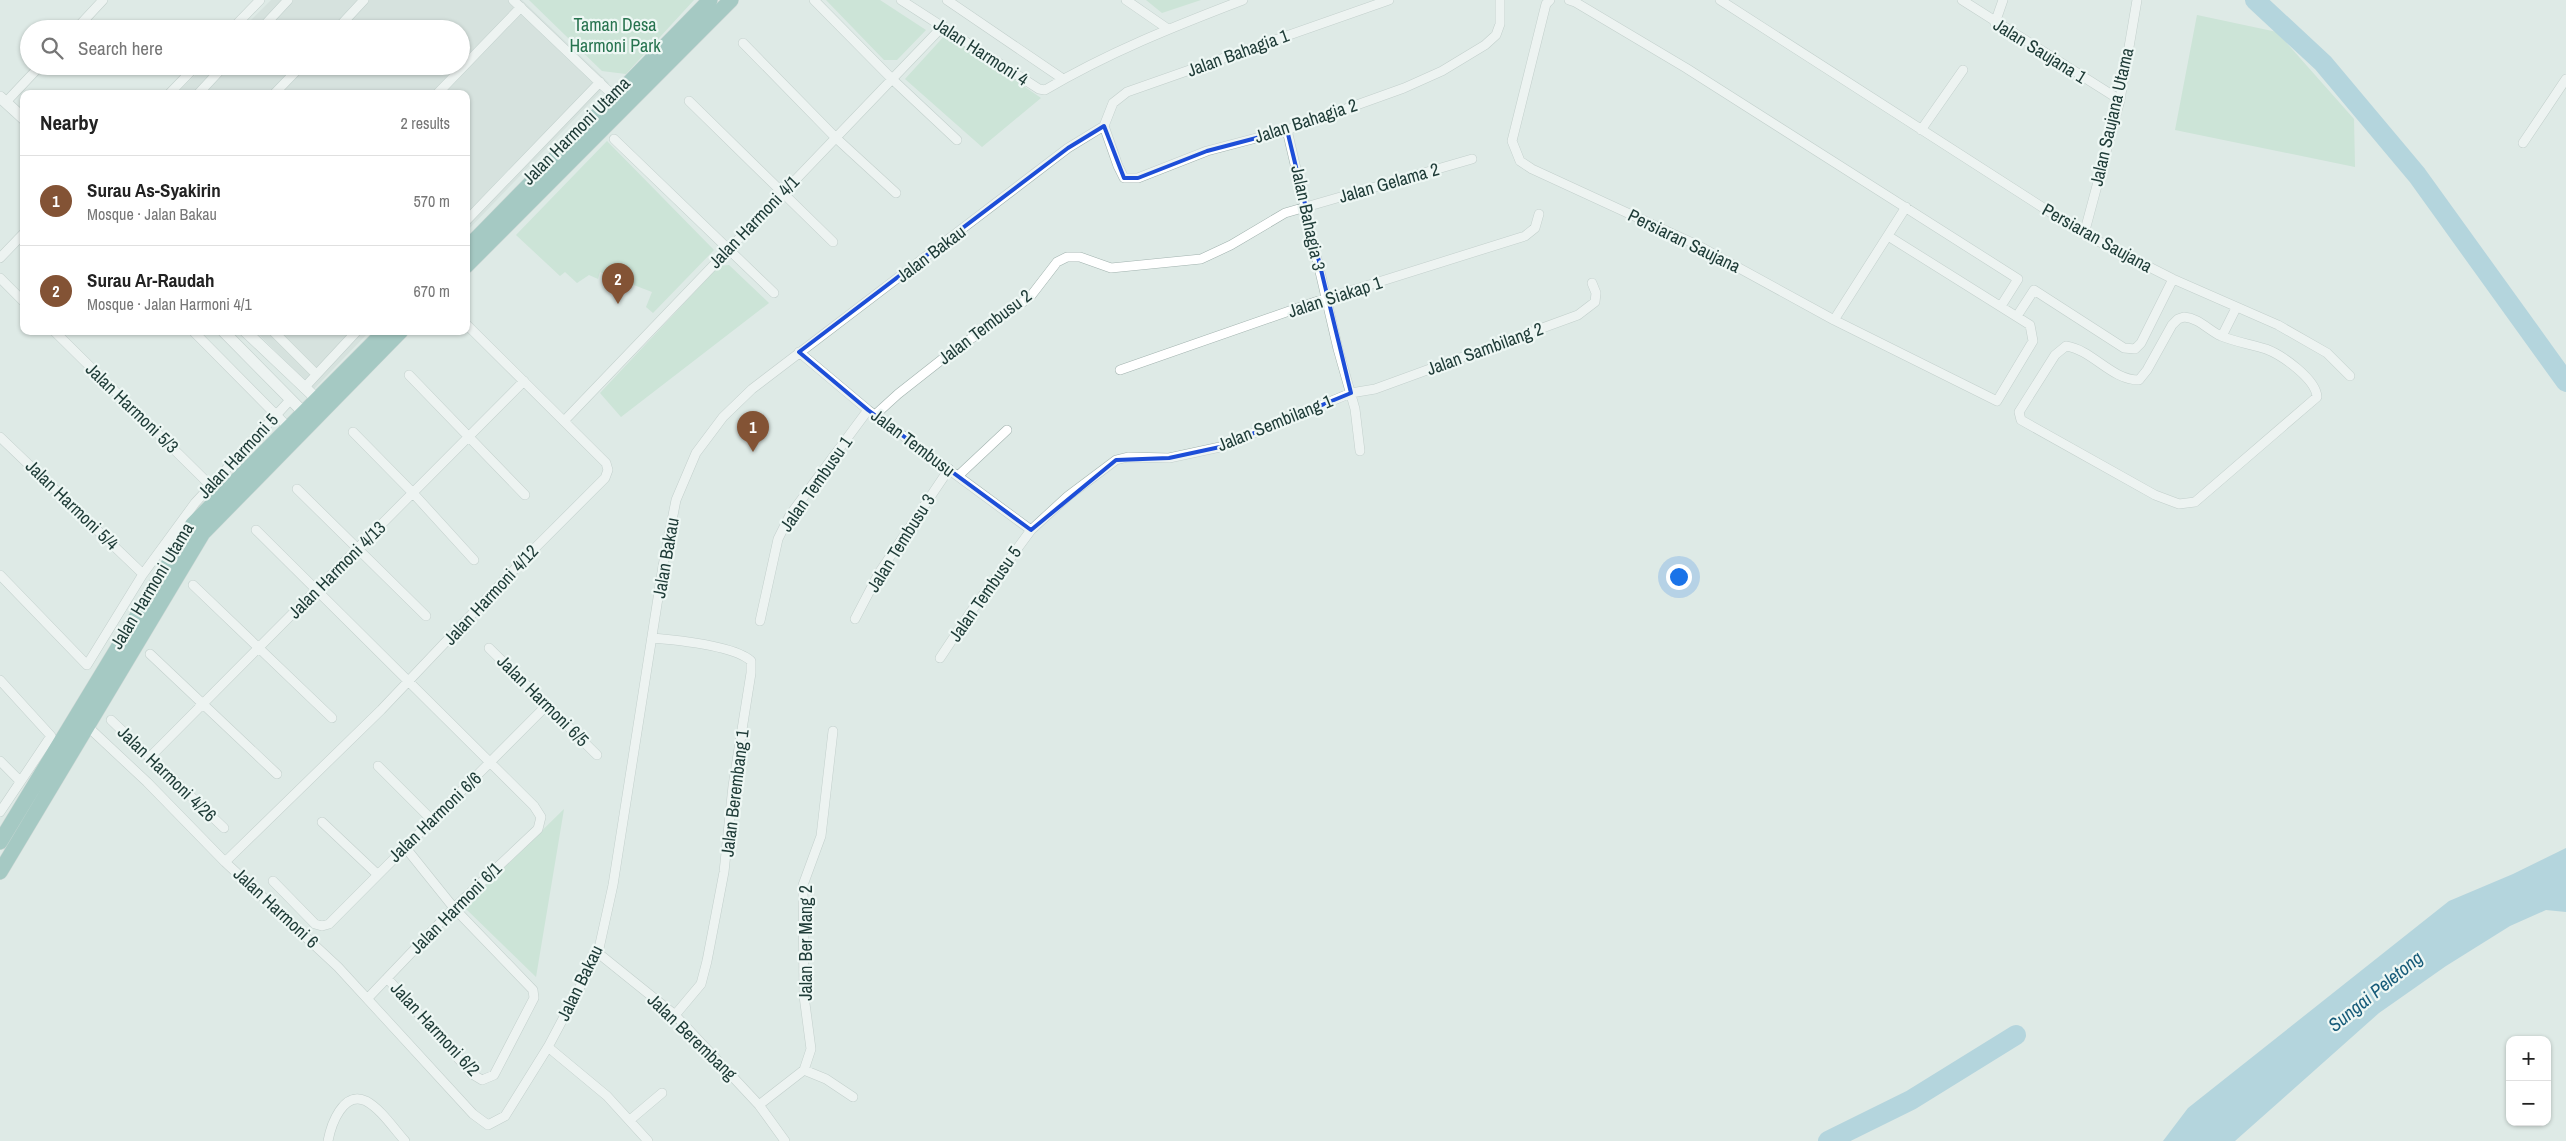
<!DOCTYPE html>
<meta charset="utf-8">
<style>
body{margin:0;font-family:"Archivo Narrow",sans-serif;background:#f6f6f6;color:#222}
.controls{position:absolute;right:15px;bottom:15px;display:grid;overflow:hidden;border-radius:10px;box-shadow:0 1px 4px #0004}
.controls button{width:45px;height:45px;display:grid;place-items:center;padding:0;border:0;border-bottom:1px solid #e0e0e0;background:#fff;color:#222;font:25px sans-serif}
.you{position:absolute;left:1678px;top:576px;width:18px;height:18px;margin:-12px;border:4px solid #fff;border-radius:50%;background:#1a73e8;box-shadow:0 0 0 8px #1a73e833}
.badge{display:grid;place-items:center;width:32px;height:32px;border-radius:50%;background:#835335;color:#fff;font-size:16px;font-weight:700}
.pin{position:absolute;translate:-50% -41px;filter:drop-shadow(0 1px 2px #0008)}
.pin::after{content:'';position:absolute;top:26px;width:18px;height:15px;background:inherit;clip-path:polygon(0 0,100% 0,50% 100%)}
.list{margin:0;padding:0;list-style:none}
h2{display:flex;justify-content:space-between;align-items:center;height:65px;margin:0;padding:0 20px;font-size:21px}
h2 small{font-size:16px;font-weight:400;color:#767676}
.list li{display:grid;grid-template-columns:32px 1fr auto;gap:15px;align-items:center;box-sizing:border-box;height:90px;padding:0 20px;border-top:1px solid #e0e0e0}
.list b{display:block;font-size:19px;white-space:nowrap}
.list p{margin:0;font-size:16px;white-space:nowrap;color:#767676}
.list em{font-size:16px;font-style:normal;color:#767676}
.icon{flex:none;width:28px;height:28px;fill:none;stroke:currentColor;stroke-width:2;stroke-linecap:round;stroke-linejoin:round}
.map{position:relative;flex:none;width:2566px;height:1141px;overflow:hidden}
.search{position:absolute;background:#fff;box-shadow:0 1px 4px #0004;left:20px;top:20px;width:450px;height:55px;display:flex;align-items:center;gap:12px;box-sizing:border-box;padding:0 18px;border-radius:28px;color:#767676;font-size:19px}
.panel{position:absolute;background:#fff;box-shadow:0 1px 4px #0004;left:20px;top:90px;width:450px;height:245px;border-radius:10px}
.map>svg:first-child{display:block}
</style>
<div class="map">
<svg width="2566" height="1141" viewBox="0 0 2566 1141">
<rect width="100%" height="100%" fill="#deeae6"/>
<path fill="#ccdad6" d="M271 0H522L609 83 466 232V94H176L204 66H461V29H242Z
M255 331H370L314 389Z"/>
<path fill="#b5ddc5" d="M529 0H694L626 74 602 71Z
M826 0H880L926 30 897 60H884Z
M1146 0H1201L1162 13Z
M2197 15 2277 32 2354 119 2355 167 2175 130Z
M947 33 1041 98 982 147 905 79Z
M607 141 714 250 653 313 646 307 652 292 600 272 598 279 589 275 577 283 565 272 560 276 516 235Z
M729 265 769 303 621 417 600 393 719 266Z
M564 809 536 977 464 907Z"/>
<path fill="#82bcd3" d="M2566 848V912L2546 910 2510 926 2446 966 2379 1013 2235 1141H2163L2188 1108 2449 901 2513 874Z"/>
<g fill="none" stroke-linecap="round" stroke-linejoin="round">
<path stroke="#82bcd3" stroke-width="20" d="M2255 0 2323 63 2417 175 2566 382
M1828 1141 1911 1100 2016 1035"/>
<g stroke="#a1b2ae" stroke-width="10">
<path id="minor" d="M513 0 618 100
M814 0 893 80 957 140
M901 0 1039 89 1045 90C1107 53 1175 26 1243 0
M947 0 1063 79
M1126 0 1168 29
M1550 0 1546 4 1512 141 1520 161 1532 169 1697 245 1834 320 1997 401 2033 341 2030 325 1888 236
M1569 0 1575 2 1686 68 2018 279 2001 306
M1720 0 2084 234 2173 279 2278 325 2327 353 2350 376
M1962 0 2120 100
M1995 23 2003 0
M76 29 103 0
M232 29 260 0
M261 29 288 0
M337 29 364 0
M743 43 836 138 896 193
M169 94 196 66
M198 94 224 66
M274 94 301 66
M437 94 521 7
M689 101 833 242
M6 102 40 66
M1104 126 1118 166 1124 178H1138L1207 151 1287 130 1404 88 1442 71 1485 45 1496 35 1500 24V0
M1104 126 1113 103 1127 92 1389 0
M1287 130 1338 349 1355 409 1360 451
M1921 130 1963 70
M614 139 774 293
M2523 143 2566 79
M466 221 600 82
M2084 234 2120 100 2137 0
M0 258 24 233
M0 278 24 302
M2017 316 2034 290 2124 348 2135 349 2141 343 2173 279
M2184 317C2199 318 2208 330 2221 336 2235 342 2251 344 2266 349 2282 355 2316 379 2317 397L2195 502 2179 504 2155 495 2021 420 2019 412 2055 355 2066 346C2093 350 2111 380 2139 380L2147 370 2172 325 2178 319Z
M1834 320 1906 207
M54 331 210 485
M193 331 288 427
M273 331 316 374
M2222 336 2236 308
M799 352 868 410 1031 530
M1120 370 1315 302 1525 236 1535 228 1539 214
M409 375 525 495
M304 388 357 331
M875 415 898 394 945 357 1030 297 1057 262 1067 257H1080L1111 268 1201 259 1231 245 1285 213 1472 159
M565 420 943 26
M353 432 413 493 474 560
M0 437 143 574
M958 476 1007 430
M297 489 426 616
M256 530 534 806 541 817 538 829 454 908 368 998
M0 575 87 665 143 574 195 503 291 399
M193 585 332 718
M855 619 879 573 949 469
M760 621 778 539 790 515 868 410
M653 638C676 640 735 646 751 661V673L733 786 724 872 707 961 701 984 675 1015
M489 648 597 755
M150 654 277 774
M940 658 970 613 1031 530 1068 496 1116 460 1128 457 1169 458 1220 447 1351 393 1375 389 1578 315 1595 302 1596 293 1592 283
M0 680 51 736 0 812
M111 720 224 828
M85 724 147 782 225 862 338 967 473 1114 488 1125 505 1116 548 1047 598 953 613 885 663 566 676 500 696 453 723 417 752 389 1068 148 1104 126
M149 758 524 381
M0 761 20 781
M378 766 432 820
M322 822 377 874
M225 862 381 710 531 552 605 478 608 470 606 463 466 324
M273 881 315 924 322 926 329 924 546 706
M598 953 675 1015 759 1105 785 1141
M387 978 472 1074 482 1080 494 1075 534 998 533 990 454 908 405 847
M548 1047 607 1096 648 1141
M804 1070 826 1079 853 1097
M759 1105 804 1070 811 1049 804 996 803 885 821 836 833 731
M630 1120 662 1093
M328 1141C331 1125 343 1090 366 1101 381 1109 394 1129 405 1141"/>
</g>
<g stroke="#a1b2ae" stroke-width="12">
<path id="tertiary" d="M0 97 24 119
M223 331 308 417
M245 331 322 404"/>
</g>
<g stroke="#bcc4c3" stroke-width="16">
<path id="primary" d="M466 249 710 0
M466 266 731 0
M0 842 193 524 385 331
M0 872 203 533 401 331"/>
</g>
<use href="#minor" stroke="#fff" stroke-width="9"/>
<use href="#tertiary" stroke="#fff" stroke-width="11"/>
<use href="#primary" stroke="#60a39a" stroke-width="15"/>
</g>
<path d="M0 0H2566V1141H0ZM1104 126 1124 178H1138L1207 151 1287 130 1351 393 1220 447 1169 458 1116 460 1031 530 868 410 799 352 1068 148Z" fill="#deeae6" fill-opacity=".55" fill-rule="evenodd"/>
<path fill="none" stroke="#1d4ed8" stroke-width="4" stroke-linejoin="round" d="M1104 126 1124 178H1138L1207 151 1287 130 1351 393 1220 447 1169 458 1116 460 1031 530 868 410 799 352 1068 148Z"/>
<g text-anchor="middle" stroke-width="4.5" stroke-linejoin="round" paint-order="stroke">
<g font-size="18" fill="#27734f" stroke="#eef7f4">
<text x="615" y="31">Taman Desa<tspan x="615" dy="21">Harmoni Park</tspan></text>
</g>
<g font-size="18" fill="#1e3b37" stroke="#eef7f4">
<text transform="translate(2040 51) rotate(32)" y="6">Jalan Saujana 1</text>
<text transform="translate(981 52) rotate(33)" y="6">Jalan Harmoni 4</text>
<text transform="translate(1238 53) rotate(-20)" y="6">Jalan Bahagia 1</text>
<text transform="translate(2112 117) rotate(-77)" y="6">Jalan Saujana Utama</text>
<text transform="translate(1306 121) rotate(-18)" y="6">Jalan Bahagia 2</text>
<text transform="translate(576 131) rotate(-45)" y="6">Jalan Harmoni Utama</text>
<text transform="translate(1389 183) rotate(-16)" y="6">Jalan Gelama 2</text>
<text transform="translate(1308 218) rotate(78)" y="6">Jalan Bahagia 3</text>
<text transform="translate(754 222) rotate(-46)" y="6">Jalan Harmoni 4/1</text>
<text transform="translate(2097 238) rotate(29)" y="6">Persiaran Saujana</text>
<text transform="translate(1684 241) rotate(26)" y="6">Persiaran Saujana</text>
<text transform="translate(931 254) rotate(-37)" y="6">Jalan Bakau</text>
<text transform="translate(1335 297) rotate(-18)" y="6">Jalan Siakap 1</text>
<text transform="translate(985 327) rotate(-37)" y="6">Jalan Tembusu 2</text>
<text transform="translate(1485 349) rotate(-20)" y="6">Jalan Sambilang 2</text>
<text transform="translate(132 408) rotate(44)" y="6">Jalan Harmoni 5/3</text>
<text transform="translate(1275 423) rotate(-22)" y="6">Jalan Sembilang 1</text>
<text transform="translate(913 443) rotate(37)" y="6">Jalan Tembusu</text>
<text transform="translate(238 456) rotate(-47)" y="6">Jalan Harmoni 5</text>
<text transform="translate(816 484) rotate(-55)" y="6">Jalan Tembusu 1</text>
<text transform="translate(72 505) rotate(44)" y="6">Jalan Harmoni 5/4</text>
<text transform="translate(901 543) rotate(-58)" y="6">Jalan Tembusu 3</text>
<text transform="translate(666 558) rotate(-80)" y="6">Jalan Bakau</text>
<text transform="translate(337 570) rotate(-45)" y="6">Jalan Harmoni 4/13</text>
<text transform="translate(152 586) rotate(-59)" y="6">Jalan Harmoni Utama</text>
<text transform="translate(985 594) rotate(-55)" y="6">Jalan Tembusu 5</text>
<text transform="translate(491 595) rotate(-47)" y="6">Jalan Harmoni 4/12</text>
<text transform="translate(543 701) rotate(45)" y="6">Jalan Harmoni 6/5</text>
<text transform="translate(167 774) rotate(44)" y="6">Jalan Harmoni 4/26</text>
<text transform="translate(735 793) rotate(-83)" y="6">Jalan Berembang 1</text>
<text transform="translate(435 817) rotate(-44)" y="6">Jalan Harmoni 6/6</text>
<text transform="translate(276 908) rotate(43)" y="6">Jalan Harmoni 6</text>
<text transform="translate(456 908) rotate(-45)" y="6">Jalan Harmoni 6/1</text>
<text transform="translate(806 943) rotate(-90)" y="6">Jalan Ber Mang 2</text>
<text transform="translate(580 983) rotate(-64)" y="6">Jalan Bakau</text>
<text transform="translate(435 1029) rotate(47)" y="6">Jalan Harmoni 6/2</text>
<text transform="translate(692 1037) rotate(44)" y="6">Jalan Berembang</text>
</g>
<g font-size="19" font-style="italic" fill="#165b79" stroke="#eef7f4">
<text transform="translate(2375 991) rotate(-39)" y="7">Sungai Peletong</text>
</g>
</g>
</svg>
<div class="controls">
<button>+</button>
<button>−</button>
</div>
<div class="you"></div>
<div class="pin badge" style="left:753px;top:452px">1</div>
<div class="pin badge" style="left:618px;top:304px">2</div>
<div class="search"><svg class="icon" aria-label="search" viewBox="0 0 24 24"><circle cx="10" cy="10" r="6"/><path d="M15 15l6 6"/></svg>Search here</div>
<section class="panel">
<h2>Nearby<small>2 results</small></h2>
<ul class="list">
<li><span class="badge">1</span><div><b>Surau As-Syakirin</b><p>Mosque · Jalan Bakau</p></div><em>570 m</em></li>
<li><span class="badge">2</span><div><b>Surau Ar-Raudah</b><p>Mosque · Jalan Harmoni 4/1</p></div><em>670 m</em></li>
</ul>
</section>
</div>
